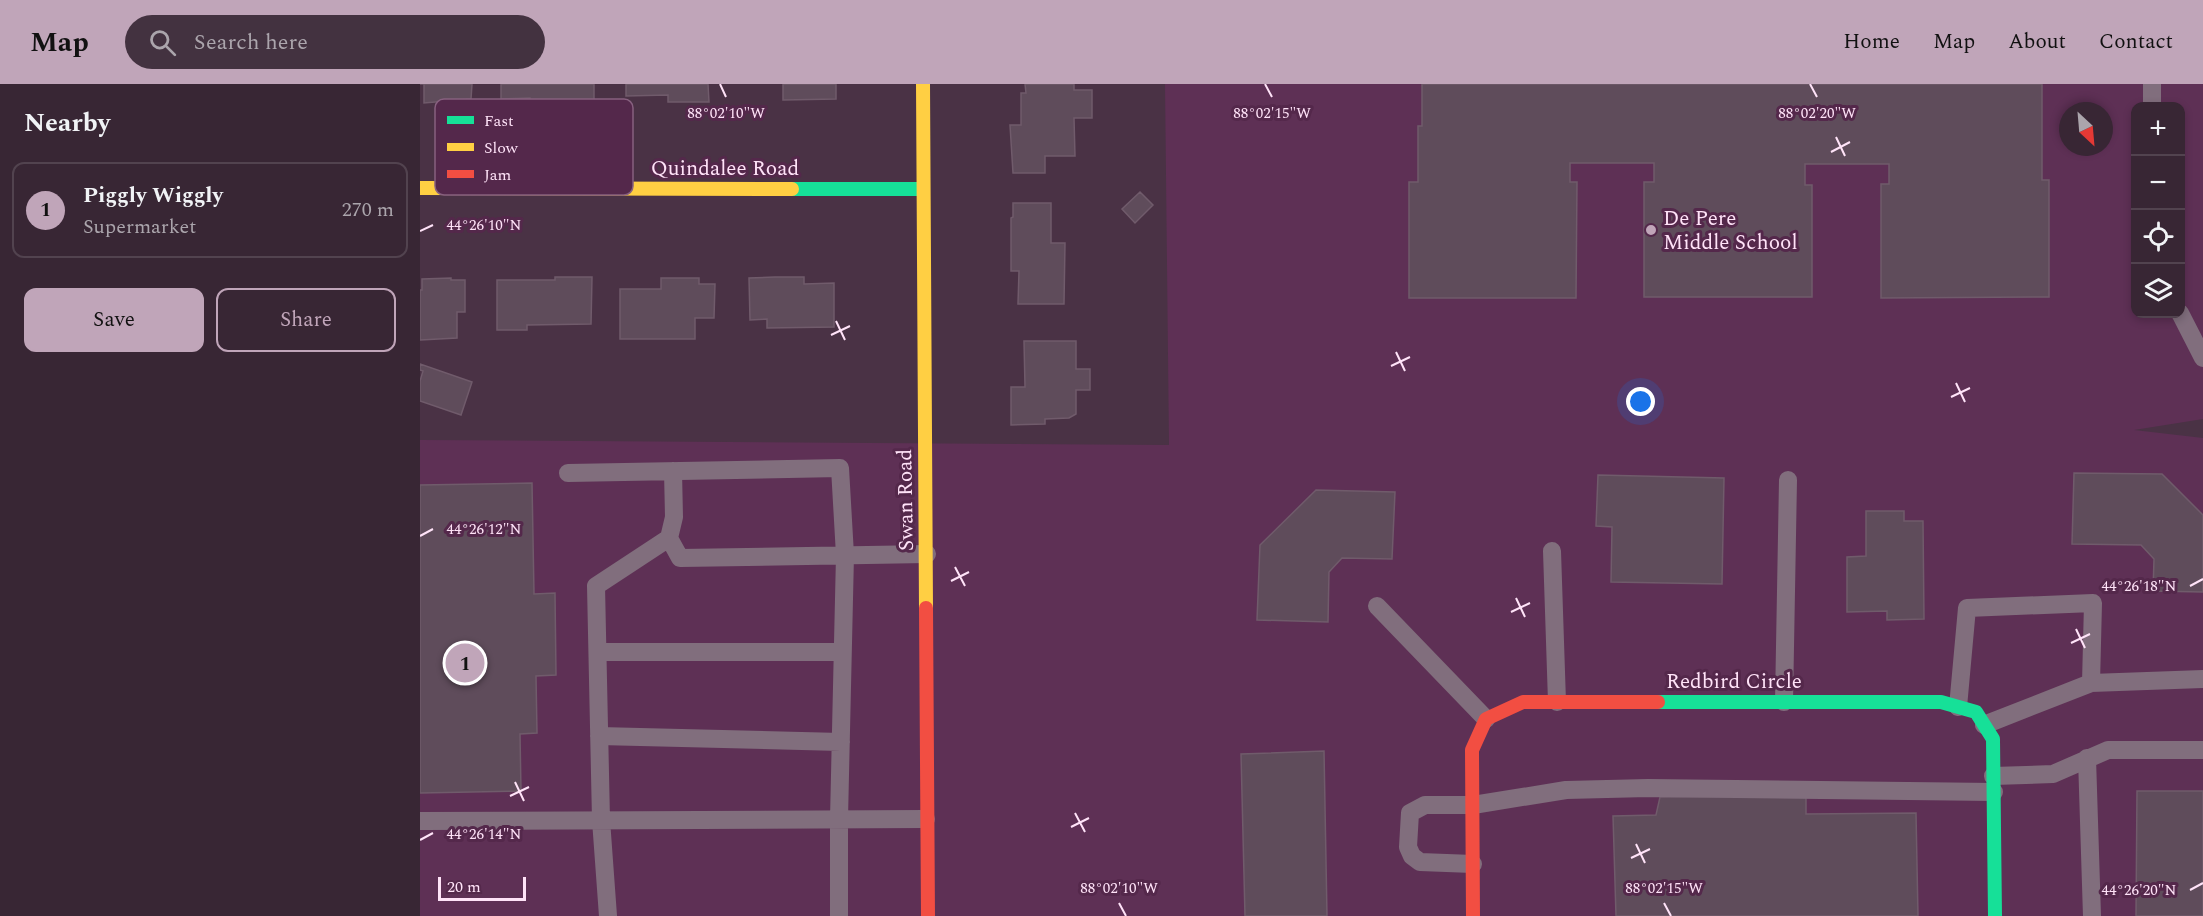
<!DOCTYPE html>
<meta charset="utf-8">
<style>
body{margin:0;font-family:Spectral,serif;background:#433240;color:#f1f3f6}
.controls{position:absolute;right:18px;top:18px;display:grid;overflow:hidden;border-radius:12px;box-shadow:0 3px 9px #0003}
.controls button{width:54px;height:54px;display:grid;place-items:center;padding:0;border:0;border-bottom:2px solid #52434f;background:#382634;color:#f1f3f6;font:30px sans-serif}
.compass{position:absolute;left:1639px;top:18px;width:54px;height:54px;border-radius:50%;background:#382634;box-shadow:0 3px 9px #0003;rotate:154deg}
.scale{position:absolute;left:18px;bottom:15px;width:88px;box-sizing:border-box;padding-left:6px;border:3px solid #ffe3f8;border-top:0;font-size:16px;line-height:21px;white-space:nowrap;color:#ffe3f8;-webkit-text-stroke:4px #54284b;paint-order:stroke}
.you{position:absolute;left:1221px;top:318px;width:21px;height:21px;margin:-15px;border:4px solid #fff;border-radius:50%;background:#1a73e8;box-shadow:0 0 0 9px #1a73e833}
.badge{display:grid;place-items:center;width:39px;height:39px;border-radius:50%;background:#c0a5b9;color:#111;font-size:20px;font-weight:700}
.pin{position:absolute;translate:-50% -50%;border:3px solid #fff;box-shadow:0 2px 6px #0006}
.list{margin:0;padding:0;list-style:none}
h2{display:flex;justify-content:space-between;align-items:center;height:78px;margin:0;padding:0 24px;font-size:26px}
h2 small{font-size:20px;font-weight:400;color:#aba5ac}
.list li{display:grid;grid-template-columns:39px 1fr auto;gap:18px;align-items:center;box-sizing:border-box;height:96px;margin:0 12px 12px;padding:0 12px;border:2px solid #52434f;border-radius:12px}
.list b{display:block;font-size:22px;white-space:nowrap}
.list p{margin:0;font-size:20px;white-space:nowrap;color:#aba5ac}
.list em{font-size:20px;font-style:normal;color:#aba5ac}
.actions{display:flex;gap:12px;padding:18px 24px}
.actions a{flex:1;padding:14px 0;border:2px solid #c0a5b9;border-radius:12px;text-align:center;font-size:21px;color:#c0a5b9}
.actions .main{background:#c0a5b9;color:#111}
.icon{flex:none;width:33px;height:33px;fill:none;stroke:currentColor;stroke-width:2;stroke-linecap:round;stroke-linejoin:round}
.map{position:relative;flex:none;width:1783px;height:832px;overflow:hidden}
header{display:flex;align-items:center;gap:36px;box-sizing:border-box;height:84px;padding:0 30px;background:#c0a5b9;color:#111}
header strong{font-size:28px}
nav{display:flex;gap:33px;margin-inline-start:auto;font-size:21px}
.search{width:420px;height:54px;background:#433240;display:flex;align-items:center;gap:15px;box-sizing:border-box;padding:0 21px;border-radius:33px;color:#aba5ac;font-size:22px}
main{display:flex}
aside{flex:1;background:#382634}
.map>svg:first-child{display:block}
</style>
<header>
<strong>Map</strong>
<div class="search"><svg class="icon" aria-label="search" viewBox="0 0 24 24"><circle cx="10" cy="10" r="6"/><path d="M15 15l6 6"/></svg>Search here</div>
<nav><a>Home</a><a>Map</a><a>About</a><a>Contact</a></nav>
</header>
<main>
<aside>
<h2>Nearby<small></small></h2>
<ul class="list">
<li><span class="badge">1</span><div><b>Piggly Wiggly</b><p>Supermarket</p></div><em>270 m</em></li>
</ul>
<div class="actions"><a class="main">Save</a><a>Share</a></div>
</aside>
<div class="map">
<svg width="1783" height="832" viewBox="0 0 1783 832">
<rect width="100%" height="100%" fill="#4a3245"/>
<path fill="#5e3055" fill-rule="evenodd" d="M745 0H1783V335L1714 346 1783 354V832H0V356L749 361ZM1716 22H1760V230H1716ZM1648 27H1684V63H1648Z"/>
<path fill="#5f4c5b" stroke="#705b6b" stroke-width="1.5" d="M0 0H52L51 15 4 19V0Z
M81 0H174V20L110 21V14L81 15Z
M206 0H288L289 18H248V11L206 12Z
M363 0H416V15L363 16Z
M605 0H654V6H672V34H654L655 72H625V89H593L590 41H601V9H606Z
M1002 0H1622V96H1629V213L1461 214V100H1469V80H1385V101H1392V213H1224V98H1234V79H1150V98H1157L1156 214H989V98H998V42H1002Z
M720 108 733 121 715 139 702 125Z
M593 119H631V159H645L644 220H598L599 187H591V134L593 133Z
M135 193H172L171 240 107 241V246H77V196H135Z
M355 193H384V200L414 199V243L347 244V235L330 236 329 194Z
M31 194V196H45V228H37V254L0 256V206H2V195Z
M241 194H279V200H295L294 234H275V255H200V205H241Z
M604 257H656V285H670V306H656V330L649 334 625 335V340L591 341V303H605Z
M0 280 52 298 41 331 0 317V297L3 287 0 286Z
M1654 389 1742 390 1783 431V508L1733 507 1734 475 1721 461 1652 460Z
M1178 391 1304 394 1302 500 1191 498 1192 443 1176 442Z
M112 399 114 510 135 509 136 591 116 592 117 649 100 650 101 707 0 709V401Z
M896 406 975 408 972 475 922 474 909 488 908 538 837 536 840 461Z
M1446 427H1484V437H1503L1504 535 1467 536V527L1427 528V473L1446 472Z
M904 667 907 832H825L821 670Z
M1717 707H1783V832H1716Z
M1386 712V730L1496 729 1498 832H1196L1193 732 1236 731 1240 713Z"/>
<g fill="none" stroke-linecap="round" stroke-linejoin="round">
<path stroke="#816e7d" stroke-width="18" d="M1732 0V22
M1760 229 1783 274
M148 389 420 384 425 471 419 735V832
M249 454 260 474 507 470
M1132 467 1137 618
M957 522 1066 635
M178 568H422
M1364 618 1368 396
M1538 623 1547 524 1673 519 1671 599
M1564 641 1671 599 1783 595
M179 652 421 658
M1667 674 1672 832
M1573 692 1633 690 1688 666H1783
M0 737 506 735
M1053 780 1000 778 992 772 988 763 990 729 1005 721H1053L1146 706 1228 704 1574 708
M188 832 181 736 176 502 249 454 254 433 253 387"/>
<path stroke="#16e098" stroke-width="14" d="M372 105H503
M1238 618H1521L1556 628 1573 655 1575 832"/>
<path stroke="#ffcf43" stroke-width="14" d="M503 0 506 524
M0 104 372 105"/>
<path stroke="#f24e42" stroke-width="14" d="M506 524 508 832
M1053 832 1052 666 1066 635 1103 618H1238"/>
</g>
<path fill="none" stroke="#ffe3f8" stroke-width="2" d="M300 0 306 13M845 0 852 13M1390 0 1397 13M1416 53 1425 72M1411 68 1430 58M0 147 13 141M416 237 425 256M411 251 430 242M976 268 985 287M971 282 990 273M1536 299 1545 318M1531 313 1550 304M0 452 13 445M535 483 545 502M531 497 549 488M1770 502 1783 495M1096 514 1105 533M1091 528 1110 519M1656 545 1665 564M1651 559 1670 550M95 698 104 717M90 712 109 703M655 729 665 748M651 743 669 734M0 756 13 749M1216 760 1225 779M1211 774 1230 765M1770 806 1783 799M699 819 706 832M1244 819 1251 832"/>
<circle fill="#c0a5b9" stroke="#54284b" stroke-width="2" cx="1231" cy="146" r="6"/>
<g text-anchor="middle" stroke-width="6" stroke-linejoin="round" paint-order="stroke">
<g font-size="21" fill="#ffe3f8" stroke="#54284b">
<text x="305" y="91">Quindalee Road</text>
<text transform="translate(485 416) rotate(-91)" y="7">Swan Road</text>
<text x="1314" y="604">Redbird Circle</text>
</g>
<g font-size="21" fill="#ffe3f8" stroke="#54284b" text-anchor="start">
<text x="1243" y="141">De Pere<tspan x="1243" dy="24">Middle School</tspan></text>
</g>
</g>
<rect x="15" y="15" width="198" height="96" rx="9" fill="#54284b" stroke="#87607f" stroke-width="1.5"/>
<rect x="27" y="32" width="27" height="8" fill="#16e098"/>
<rect x="27" y="59" width="27" height="8" fill="#ffcf43"/>
<rect x="27" y="86" width="27" height="8" fill="#f24e42"/>
<g font-size="16" fill="#ffe3f8">
<text x="64" y="42">Fast</text>
<text x="64" y="69">Slow</text>
<text x="64" y="96">Jam</text>
</g>
<g font-size="15" text-anchor="middle" fill="#ffe3f8" stroke="#54284b" stroke-width="6" stroke-linejoin="round" paint-order="stroke">
<text x="306" y="34">88°02'10"W</text>
<text x="852" y="34">88°02'15"W</text>
<text x="1397" y="34">88°02'20"W</text>
<text x="64" y="146">44°26'10"N</text>
<text x="64" y="450">44°26'12"N</text>
<text x="1719" y="507">44°26'18"N</text>
<text x="64" y="755">44°26'14"N</text>
<text x="699" y="809">88°02'10"W</text>
<text x="1244" y="809">88°02'15"W</text>
<text x="1719" y="811">44°26'20"N</text>
</g>
</svg>
<div class="controls">
<button>+</button>
<button>−</button>
<button><svg class="icon" aria-label="locate" viewBox="0 0 24 24"><circle cx="12" cy="12" r="6"/><path d="M12 2v4M12 18v4M2 12h4M18 12h4"/></svg></button>
<button><svg class="icon" aria-label="layers" viewBox="0 0 24 24"><path d="M12 4l9 5-9 5-9-5zM3 14l9 5 9-5"/></svg></button>
</div>
<svg class="compass" viewBox="-18 -18 36 36"><path d="M0-13l5 13h-10z" fill="#e53935"/><path d="M0 13l5-13h-10z" fill="#aba5ac"/></svg>
<div class="scale">20 m</div>
<div class="you"></div>
<div class="pin badge" style="left:45px;top:579px">1</div>
</div>
</main>
